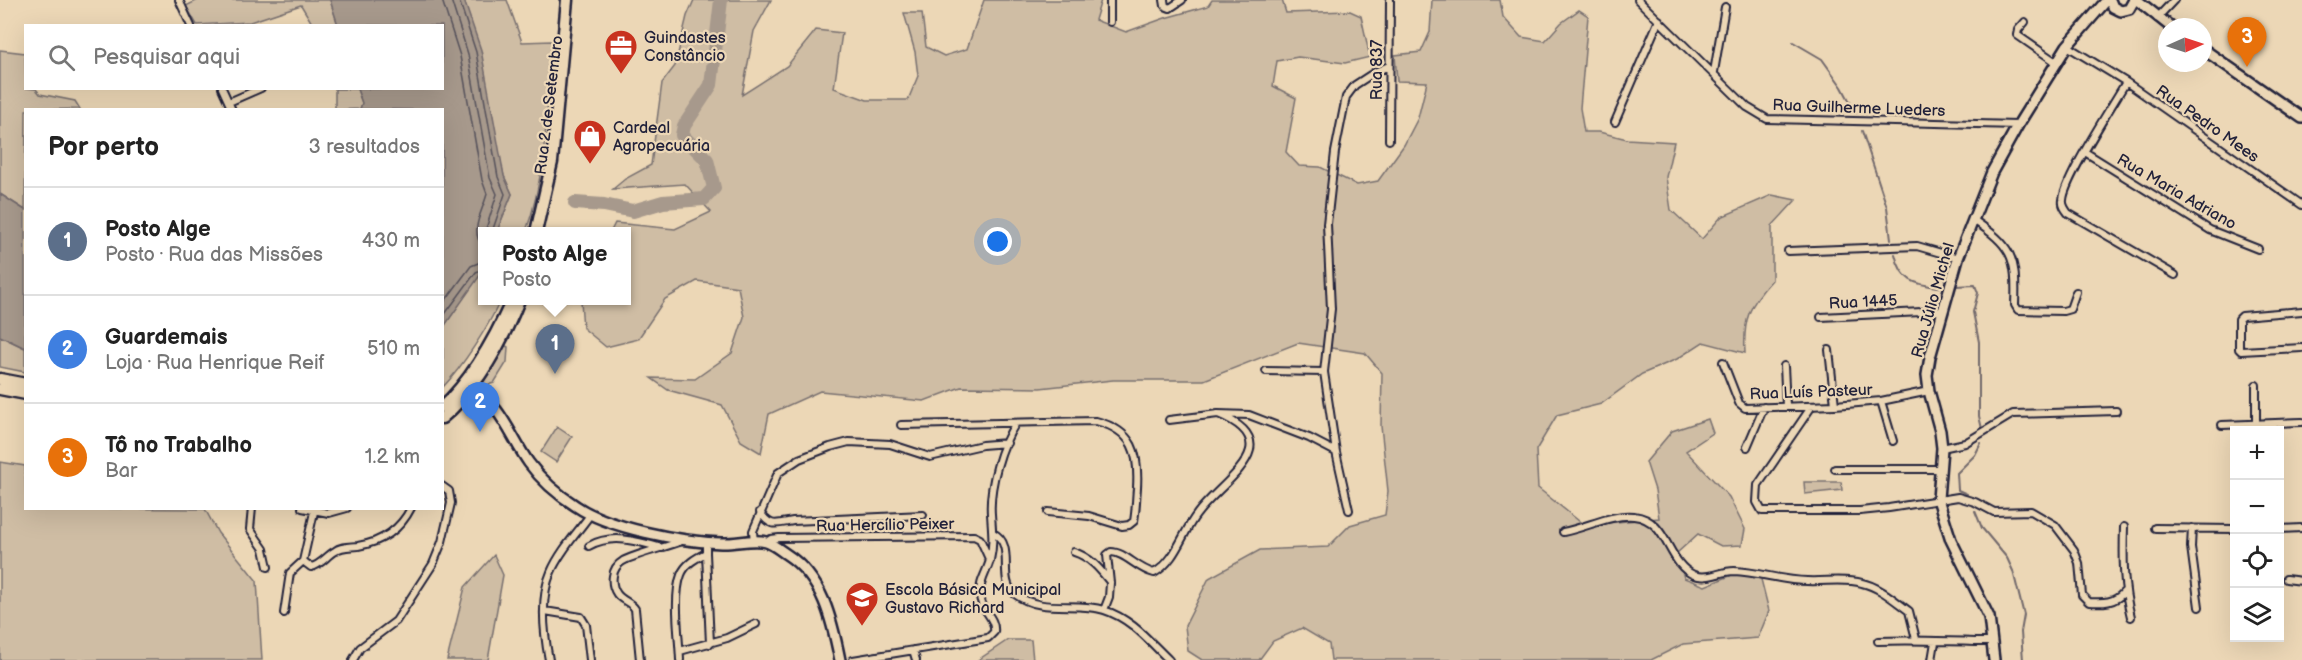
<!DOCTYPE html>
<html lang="pt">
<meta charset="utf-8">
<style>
body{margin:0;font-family:"Balsamiq Sans",sans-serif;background:#f2f2f2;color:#222}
.controls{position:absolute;right:18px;bottom:18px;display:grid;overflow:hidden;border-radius:0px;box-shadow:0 6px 24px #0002}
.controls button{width:54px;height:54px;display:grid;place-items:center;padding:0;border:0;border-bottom:2px solid #e0e0e0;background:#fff;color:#222;font:30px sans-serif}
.compass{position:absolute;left:2158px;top:18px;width:54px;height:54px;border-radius:50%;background:#fff;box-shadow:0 6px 24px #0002;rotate:87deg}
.you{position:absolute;left:998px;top:242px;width:21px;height:21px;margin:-15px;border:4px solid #fff;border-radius:50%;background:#1a73e8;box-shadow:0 0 0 9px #1a73e833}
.badge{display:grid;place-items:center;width:39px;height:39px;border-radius:50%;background:#2563eb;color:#fff;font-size:20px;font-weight:700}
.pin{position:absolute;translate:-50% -50px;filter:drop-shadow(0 2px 3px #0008)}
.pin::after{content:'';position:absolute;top:32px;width:21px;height:18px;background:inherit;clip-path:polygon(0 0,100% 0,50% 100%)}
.popup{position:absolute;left:478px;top:227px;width:153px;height:78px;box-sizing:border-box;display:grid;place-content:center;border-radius:0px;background:#fff;filter:drop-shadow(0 2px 4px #0005);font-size:20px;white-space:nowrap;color:#767676}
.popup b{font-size:22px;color:#222}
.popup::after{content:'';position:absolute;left:50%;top:100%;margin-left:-12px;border:12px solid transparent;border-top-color:#fff}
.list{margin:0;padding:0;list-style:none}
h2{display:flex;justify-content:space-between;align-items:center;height:78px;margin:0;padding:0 24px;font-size:26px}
h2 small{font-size:20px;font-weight:400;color:#767676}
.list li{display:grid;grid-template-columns:39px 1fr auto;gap:18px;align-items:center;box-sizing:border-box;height:108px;padding:0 24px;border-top:2px solid #e0e0e0}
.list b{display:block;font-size:22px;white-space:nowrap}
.list p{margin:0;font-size:20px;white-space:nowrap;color:#767676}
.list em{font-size:20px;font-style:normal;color:#767676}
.icon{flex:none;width:33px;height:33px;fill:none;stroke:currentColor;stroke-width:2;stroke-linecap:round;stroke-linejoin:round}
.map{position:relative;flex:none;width:2302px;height:660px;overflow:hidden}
.search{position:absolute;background:#fff;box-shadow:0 6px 24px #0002;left:24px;top:24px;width:420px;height:66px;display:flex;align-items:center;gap:15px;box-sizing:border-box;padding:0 21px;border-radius:0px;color:#767676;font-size:22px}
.panel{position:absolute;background:#fff;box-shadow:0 6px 24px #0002;left:24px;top:108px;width:420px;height:402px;border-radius:0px}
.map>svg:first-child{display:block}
</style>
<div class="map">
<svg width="2302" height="660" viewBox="0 0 2302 660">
<rect width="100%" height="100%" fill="#ecd7b6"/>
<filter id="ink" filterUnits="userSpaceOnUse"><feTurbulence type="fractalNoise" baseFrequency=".0167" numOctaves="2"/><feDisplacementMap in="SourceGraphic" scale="12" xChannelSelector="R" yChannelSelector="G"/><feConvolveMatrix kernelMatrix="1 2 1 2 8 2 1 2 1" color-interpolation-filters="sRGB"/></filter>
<g filter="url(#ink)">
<path fill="#cfbda4" stroke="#787070" stroke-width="1.5" d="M198 0H330L338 25H313L301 5 250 22 197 25 186 6Z
M464 0H507L522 42 552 41C547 103 547 174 526 231H497L512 194 504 176Z
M694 0H771L754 31 742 95 787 66 816 30 842 33 834 88 867 100H908L918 76 915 52 904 13H922L926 47 944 56 967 49 984 0H1101L1095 20 1126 32 1165 18 1208 6 1212 0H1282L1286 13 1350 11 1361 16 1370 57 1345 63 1298 57 1277 61 1273 86 1296 98 1286 152 1299 166 1320 167 1357 185 1378 181 1404 145 1418 118 1427 82 1397 81 1395 55 1421 52 1430 32 1432 0H1500L1503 17 1521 37 1545 41 1561 23 1579 10 1588 16 1580 108 1584 132H1599L1627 139 1674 142 1666 177 1671 210 1702 239 1721 217 1772 195 1796 200 1772 226V280C1749 305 1743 319 1745 353L1703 342 1677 359 1642 374 1601 404 1557 415 1536 450 1538 488 1584 525 1659 518 1655 490 1646 462 1672 431 1708 419 1713 433 1686 451 1729 497 1745 529 1742 545 1721 546 1698 534 1677 553 1684 578 1705 586 1737 573 1761 579 1769 611 1758 638 1683 644 1651 660H1331L1329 644 1302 628 1273 641 1259 660H1202L1188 651 1185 626 1209 578 1260 550 1328 547 1350 525 1385 515 1388 491 1381 426 1382 373 1365 353 1298 343 1204 380H1113L1040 388 961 387 924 401 820 391 769 414 761 453 741 441 722 405 668 390 651 378 695 379 732 353 744 317 738 287 697 281 665 299 638 339 606 347 583 328 581 301 627 300V232L611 231 615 223 675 229 711 212 685 184 613 189 625 179 651 165 662 83 675 66 687 16Z
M0 50 25 53 26 88 36 89 40 94 75 101 80 109 26 110 25 210 0 194Z
M335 89H357L362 103 360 109 335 110Z
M483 269V300L500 301C488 327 463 366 443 387V328Z
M0 336 25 348V372L0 367Z
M504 345 508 347 507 362 494 383 484 386 478 384Z
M557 427 572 437 556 462 541 452Z
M0 462 25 466 26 508 205 509 218 533 257 581 262 660H0Z
M1804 482H1841L1842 490 1805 494Z
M494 555 503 575 488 660H447L465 587Z
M1008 640H1031L1033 660H978Z"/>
<path fill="#a7998c" stroke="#72696c" stroke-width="1.5" d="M330 0H464L481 50 504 176 512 194 497 231 483 232V269L481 274 443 328 442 110 360 109 362 103 357 89 442 88V26L338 25Z
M0 194 25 210V348L0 336Z"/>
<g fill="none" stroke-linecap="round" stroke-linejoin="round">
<path stroke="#57525b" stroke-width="1.5" d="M442 0 460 56 482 180 487 194C482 213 469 230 483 247
M451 0 468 54 490 178 497 194 485 232
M459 0 476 52 498 177 505 194 492 232
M442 305 471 266 483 261
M442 318 476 272 483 269"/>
<path stroke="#72696c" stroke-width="2" d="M1793 42 1822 59 1842 87 1856 113
M1862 131 1887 207 1891 239
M1895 254C1901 281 1915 285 1940 287
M1956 286 1975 285 1978 293 1973 312 1979 342V416L1982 429
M1967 494 1958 490 1957 473 1975 455 1981 443
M1975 511 1982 528 2007 558 2013 571 2024 615 2021 632 2023 660"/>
<path stroke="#a7998c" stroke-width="14" d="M575 203 604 205 633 211 663 202 704 199 714 188 707 160 682 135 684 126 711 85 721 0"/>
<g stroke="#22223b" stroke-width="10">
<path id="street" d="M179 0 191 26
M1110 0V22
M1164 0 1165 6 1170 8 1182 0
M1638 0 1747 107 1767 119 2018 125
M2157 18 2174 0
M2025 22 2018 30 2017 35 2056 62
M2067 46 2126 82 2302 205
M1714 72 1725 7
M2126 82C2113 104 2064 180 2063 200 2062 205 2065 209 2068 213L2175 275
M222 88 232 110
M229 102 261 88
M1615 122 1659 20
M1389 140 1390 0
M2085 152 2210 230 2258 249
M1972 219C2012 246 2017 256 2015 305L2018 310 2063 311 2070 309 2076 292
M1788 251 1917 246 1958 258
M2302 311 2242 316 2239 319V349L2241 351 2302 348
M1821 317 1942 311
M1829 350 1835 405
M1723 362 1739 403 1745 408 1835 405 1881 401 1929 391
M1784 366 1786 406
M1266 371 1324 372
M2256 385V423
M1881 401 1893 441
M1812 406 1758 485 1757 502 1762 511H1860L1889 508 1958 497 1975 502 1994 512 2031 511 2055 525 2074 550 2079 563 2082 595 2089 602C2103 603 2115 603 2124 592
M1169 420 1218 414 1249 415 1309 438 1336 452
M901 425 1096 421C1134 431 1139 453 1137 488 1136 499 1136 510 1134 521L1129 525 1122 526 1089 516 1048 512
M2222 425 2302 422
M1747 447 1764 407
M1942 448 1965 443 2013 414 2116 411
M1835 469H1939
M252 508 250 529 264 549 268 567
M302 508 329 513 347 508
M1349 510 1336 452 1324 372 1331 309 1327 224 1335 152 1346 97 1355 85 1375 72 1389 66
M760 512C770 528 776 524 793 521L923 515
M2124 527C2123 558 2123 586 2131 617
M2155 528 2234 529
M2192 528 2191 547 2199 607
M2280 529 2302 528
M1563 532C1586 528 1610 514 1634 516 1669 520 1666 563 1694 575 1708 580 1720 571 1734 571 1759 572 1783 581 1807 581 1825 582 1845 578 1862 583 1880 587 1895 601 1909 611L1916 639
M993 533C1017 545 996 580 1015 594 1041 614 1075 601 1104 610 1132 619 1149 641 1169 660
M754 542 753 531 778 473 799 459 830 447 849 442 890 444 930 457 982 445 1007 443
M767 542 771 539 779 538 974 536 980 539 990 561
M589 546C612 533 638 541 662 548
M1074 552C1090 557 1100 569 1110 582
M706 553 710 644
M303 561 311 567C321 565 326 556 335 551 341 546 350 547 358 546 381 542 400 530 411 508
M2286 579 2302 581
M1104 610 1109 597 1110 583 1107 555 1111 552C1125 552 1137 569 1154 573 1176 561 1182 533 1197 514 1222 480 1291 444 1218 414
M545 611 581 617 586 625 590 660
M284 613 290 573 303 561 314 512
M1878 641C1916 639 1955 642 1993 642
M913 650 916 660
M680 651 727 638 756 624
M353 660 360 648 396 621 433 564 442 542 451 503 449 491 442 486
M549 660C544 634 540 597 551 572 560 551 577 533 590 515
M640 660 635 609C631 602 622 601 617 594 610 584 611 568 623 561 636 554 666 547 682 541
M680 660C679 636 673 596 681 575 685 564 696 558 706 553V543
M853 660 988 638 994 632C996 617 980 610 980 595 979 581 987 572 990 560 994 544 992 530 991 514 989 487 1001 445 1016 423
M1932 660 1935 642"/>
</g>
<g stroke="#22223b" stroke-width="14">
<path id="secondary" d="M2110 0 2113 7 2121 11 2129 9 2134 0
M2137 0 2171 27
M2203 49 2302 118
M472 389C501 404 511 438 529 463 542 481 557 494 576 506 608 528 682 542 721 543 735 544 753 538 766 542 773 544 780 550 786 554 823 578 832 620 840 660
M1994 660 1989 617 1951 540 1938 499 1942 448 1940 431 1929 391 1927 375 1930 357 1958 258 1992 172 2018 125 2067 46 2107 0"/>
</g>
<g stroke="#22223b" stroke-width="15">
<path id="primary" d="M536 232 552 162 567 0
M0 379 26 384
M0 389 26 394
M442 407C473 379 495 338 512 300
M442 418C478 388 502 343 519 300"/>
</g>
<use href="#street" stroke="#ecd7b6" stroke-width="6"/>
<use href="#secondary" stroke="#ecd7b6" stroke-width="9"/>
<use href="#primary" stroke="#ecd7b6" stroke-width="10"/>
</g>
</g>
<defs>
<g id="office-pin" transform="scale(1.725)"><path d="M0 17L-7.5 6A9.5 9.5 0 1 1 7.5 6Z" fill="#c8321e" stroke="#ecd7b6"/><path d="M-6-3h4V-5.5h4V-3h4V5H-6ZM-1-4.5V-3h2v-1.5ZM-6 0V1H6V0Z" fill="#fff"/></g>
<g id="shop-pin" transform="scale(1.725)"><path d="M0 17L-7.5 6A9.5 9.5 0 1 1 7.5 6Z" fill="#c8321e" stroke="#ecd7b6"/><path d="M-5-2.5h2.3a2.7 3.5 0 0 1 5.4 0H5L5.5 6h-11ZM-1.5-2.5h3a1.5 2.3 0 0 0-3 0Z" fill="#fff"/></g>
<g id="school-pin" transform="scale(1.725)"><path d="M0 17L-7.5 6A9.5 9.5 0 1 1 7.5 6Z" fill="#c8321e" stroke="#ecd7b6"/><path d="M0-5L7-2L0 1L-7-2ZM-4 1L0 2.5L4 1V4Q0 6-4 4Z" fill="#fff"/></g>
</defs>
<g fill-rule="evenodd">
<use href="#office-pin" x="621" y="46"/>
<use href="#shop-pin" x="590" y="136"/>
<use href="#school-pin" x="862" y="598"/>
</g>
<g text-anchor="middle" stroke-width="4.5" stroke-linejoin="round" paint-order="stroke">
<g font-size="16" fill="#22223b" stroke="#ecd7b6" text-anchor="start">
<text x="644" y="43">Guindastes<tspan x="644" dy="18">Constâncio</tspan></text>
<text x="613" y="133">Cardeal<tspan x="613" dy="18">Agropecuária</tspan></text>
<text x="885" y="595">Escola Básica Municipal<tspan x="885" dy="18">Gustavo Richard</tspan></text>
</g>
<g font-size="16" fill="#22223b" stroke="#ecd7b6">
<text transform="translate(1376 70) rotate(-90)" y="6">Rua 837</text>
<text transform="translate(548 105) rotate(-83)" y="6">Rua 2 de Setembro</text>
<text transform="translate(1859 107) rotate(2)" y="6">Rua Guilherme Lueders</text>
<text transform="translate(2208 123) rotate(35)" y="6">Rua Pedro Mees</text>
<text transform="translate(2177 191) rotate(30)" y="6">Rua Maria Adriano</text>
<text transform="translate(1932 300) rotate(-74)" y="6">Rua Júlio Michel</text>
<text transform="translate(1863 301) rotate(-3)" y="6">Rua 1445</text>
<text transform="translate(1811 391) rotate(-2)" y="6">Rua Luís Pasteur</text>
<text transform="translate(885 524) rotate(-1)" y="6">Rua Hercílio Peixer</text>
</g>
</g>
</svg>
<div class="controls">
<button>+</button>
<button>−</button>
<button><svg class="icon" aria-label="locate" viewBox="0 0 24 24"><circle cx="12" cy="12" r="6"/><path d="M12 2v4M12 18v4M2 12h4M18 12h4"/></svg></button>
<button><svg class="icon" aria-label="layers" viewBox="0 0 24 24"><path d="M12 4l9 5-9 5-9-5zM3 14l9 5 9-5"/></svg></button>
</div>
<svg class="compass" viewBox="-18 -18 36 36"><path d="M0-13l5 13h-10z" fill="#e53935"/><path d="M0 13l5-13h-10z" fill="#767676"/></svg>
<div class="you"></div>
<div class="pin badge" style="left:555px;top:374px;background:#5c6f8a">1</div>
<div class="popup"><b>Posto Alge</b>Posto</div>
<div class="pin badge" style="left:480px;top:432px;background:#3f7fe0">2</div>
<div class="pin badge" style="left:2247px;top:67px;background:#e8710a">3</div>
<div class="search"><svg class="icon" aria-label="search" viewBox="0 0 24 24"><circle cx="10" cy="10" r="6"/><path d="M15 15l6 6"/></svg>Pesquisar aqui</div>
<section class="panel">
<h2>Por perto<small>3 resultados</small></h2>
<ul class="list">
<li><span class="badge" style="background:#5c6f8a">1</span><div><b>Posto Alge</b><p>Posto · Rua das Missões</p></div><em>430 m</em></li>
<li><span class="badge" style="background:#3f7fe0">2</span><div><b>Guardemais</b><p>Loja · Rua Henrique Reif</p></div><em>510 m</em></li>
<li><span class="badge" style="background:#e8710a">3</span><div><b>Tô no Trabalho</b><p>Bar</p></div><em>1.2 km</em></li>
</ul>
</section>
</div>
